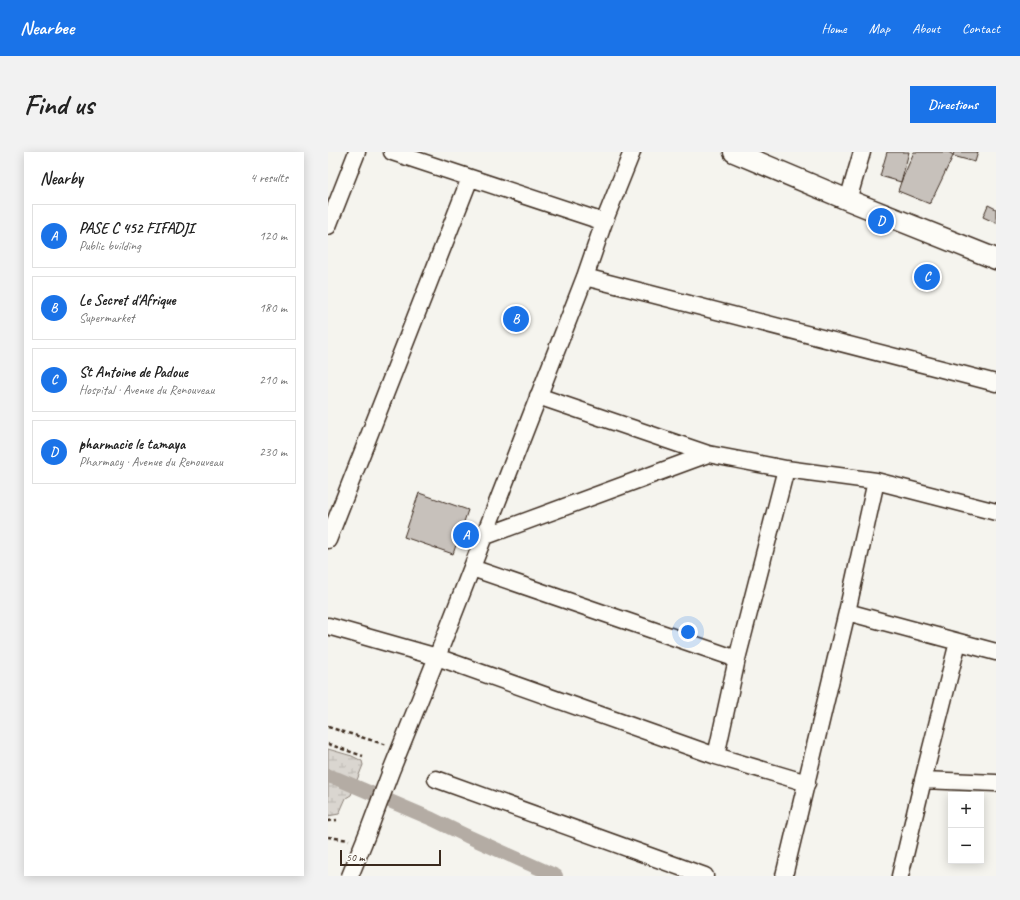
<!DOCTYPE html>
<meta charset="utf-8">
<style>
body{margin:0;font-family:Caveat,sans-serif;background:#f2f2f2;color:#222}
.controls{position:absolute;right:12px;bottom:12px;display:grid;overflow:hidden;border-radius:0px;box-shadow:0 2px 10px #0003}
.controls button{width:36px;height:36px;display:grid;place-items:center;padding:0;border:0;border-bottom:1px solid #e0e0e0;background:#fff;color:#222;font:20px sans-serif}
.scale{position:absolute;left:12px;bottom:10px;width:101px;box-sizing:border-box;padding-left:4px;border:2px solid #3b2a1e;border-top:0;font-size:11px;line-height:14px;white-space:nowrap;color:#3b2a1e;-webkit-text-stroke:3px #fdfcf7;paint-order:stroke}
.you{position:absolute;left:360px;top:480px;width:14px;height:14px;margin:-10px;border:3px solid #fff;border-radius:50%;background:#1a73e8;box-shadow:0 0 0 6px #1a73e833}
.badge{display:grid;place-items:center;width:26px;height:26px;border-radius:50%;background:#1a73e8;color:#fff;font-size:13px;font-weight:700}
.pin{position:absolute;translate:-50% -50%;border:2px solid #fff;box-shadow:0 1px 4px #0006}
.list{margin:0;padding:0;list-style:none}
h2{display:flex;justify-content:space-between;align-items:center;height:52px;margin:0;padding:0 16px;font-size:17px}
h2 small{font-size:13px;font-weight:400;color:#767676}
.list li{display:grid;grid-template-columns:26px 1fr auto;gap:12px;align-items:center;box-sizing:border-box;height:64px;margin:0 8px 8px;padding:0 8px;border:1px solid #e0e0e0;border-radius:0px}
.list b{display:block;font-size:15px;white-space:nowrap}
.list p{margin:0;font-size:13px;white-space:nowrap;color:#767676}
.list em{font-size:13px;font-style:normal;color:#767676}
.map{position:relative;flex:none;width:668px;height:724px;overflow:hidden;border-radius:0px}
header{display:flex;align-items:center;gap:24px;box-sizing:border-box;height:56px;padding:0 20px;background:#1a73e8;color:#fff}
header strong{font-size:19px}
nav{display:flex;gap:22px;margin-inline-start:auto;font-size:14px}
.intro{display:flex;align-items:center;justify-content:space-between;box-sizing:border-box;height:96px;padding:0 24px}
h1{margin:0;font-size:28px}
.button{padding:10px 18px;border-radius:0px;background:#1a73e8;color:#fff;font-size:14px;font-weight:700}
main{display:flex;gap:24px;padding:0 24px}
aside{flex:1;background:#fff;border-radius:0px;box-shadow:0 2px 10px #0003}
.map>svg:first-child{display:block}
</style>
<header>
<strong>Nearbee</strong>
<nav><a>Home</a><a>Map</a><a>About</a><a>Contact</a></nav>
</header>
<div class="intro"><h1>Find us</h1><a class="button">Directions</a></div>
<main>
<aside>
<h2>Nearby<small>4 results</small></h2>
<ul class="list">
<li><span class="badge">A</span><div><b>PASE C 452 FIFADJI</b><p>Public building</p></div><em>120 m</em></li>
<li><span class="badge">B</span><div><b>Le Secret d'Afrique</b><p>Supermarket</p></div><em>180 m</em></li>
<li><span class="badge">C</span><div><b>St Antoine de Padoue</b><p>Hospital · Avenue du Renouveau</p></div><em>210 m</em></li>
<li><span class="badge">D</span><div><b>pharmacie le tamaya</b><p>Pharmacy · Avenue du Renouveau</p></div><em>230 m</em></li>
</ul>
</aside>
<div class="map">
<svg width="668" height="724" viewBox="0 0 668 724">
<defs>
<pattern id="wetland-marsh" width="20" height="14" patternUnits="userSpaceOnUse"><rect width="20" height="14" fill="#dad6d0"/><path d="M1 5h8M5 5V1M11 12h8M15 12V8" fill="none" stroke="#bcb8b2"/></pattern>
</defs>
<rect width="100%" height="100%" fill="#f5f4ee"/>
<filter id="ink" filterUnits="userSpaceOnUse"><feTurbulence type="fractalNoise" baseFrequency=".025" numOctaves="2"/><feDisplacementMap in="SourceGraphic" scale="8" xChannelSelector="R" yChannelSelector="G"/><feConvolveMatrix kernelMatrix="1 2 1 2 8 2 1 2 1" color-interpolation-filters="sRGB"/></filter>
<g filter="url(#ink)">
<path fill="url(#wetland-marsh)" stroke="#8a8077" d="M0 597 24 604 34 609 35 613 23 643 18 646 11 662 0 664Z"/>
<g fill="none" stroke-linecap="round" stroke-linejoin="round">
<path stroke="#b4aca4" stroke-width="14" d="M0 624 10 627 104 667 139 684 228 724"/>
</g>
<path fill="#c7c1bb" stroke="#3b2a1e" d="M559 0H581L573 30 552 24Z
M586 0H620L624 2 625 4 602 52 570 39 573 30Z
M626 0H650L647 10 625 4Z
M660 53 668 57V71L655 65Z
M91 341 140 358 125 402 76 385Z"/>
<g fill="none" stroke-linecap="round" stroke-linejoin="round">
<g stroke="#3b2a1e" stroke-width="19">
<path id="minor" d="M64 0 276 70
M520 48 534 0
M0 74 29 0
M257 125 668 231
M210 244 380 302 458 317 548 329 668 360
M155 385 380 302
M0 388 142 26
M144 416 409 507
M519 460 668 500
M0 474 109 505 388 604 479 631
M388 604 409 507 458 317
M108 627 377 724
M595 628 668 631
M22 724 40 680 63 619 109 505 257 125 276 70 304 0
M456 724 519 460 548 329
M572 724 595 628 630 490"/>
</g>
<g stroke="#3b2a1e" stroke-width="23">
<path id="major" d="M406 0 520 48 668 107"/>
</g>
<path stroke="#3b2a1e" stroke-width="2.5" stroke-dasharray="4 3" stroke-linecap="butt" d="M0 575 59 593
M0 592 35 604
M0 669 9 668
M0 685 21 688"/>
<use href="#minor" stroke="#fdfcf7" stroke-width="16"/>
<use href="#major" stroke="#fdfcf7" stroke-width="20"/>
</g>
</g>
</svg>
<div class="controls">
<button>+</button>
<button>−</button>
</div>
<div class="scale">50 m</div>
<div class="you"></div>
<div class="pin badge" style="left:138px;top:383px">A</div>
<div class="pin badge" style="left:188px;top:167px">B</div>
<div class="pin badge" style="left:599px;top:125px">C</div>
<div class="pin badge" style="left:553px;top:69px">D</div>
</div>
</main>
